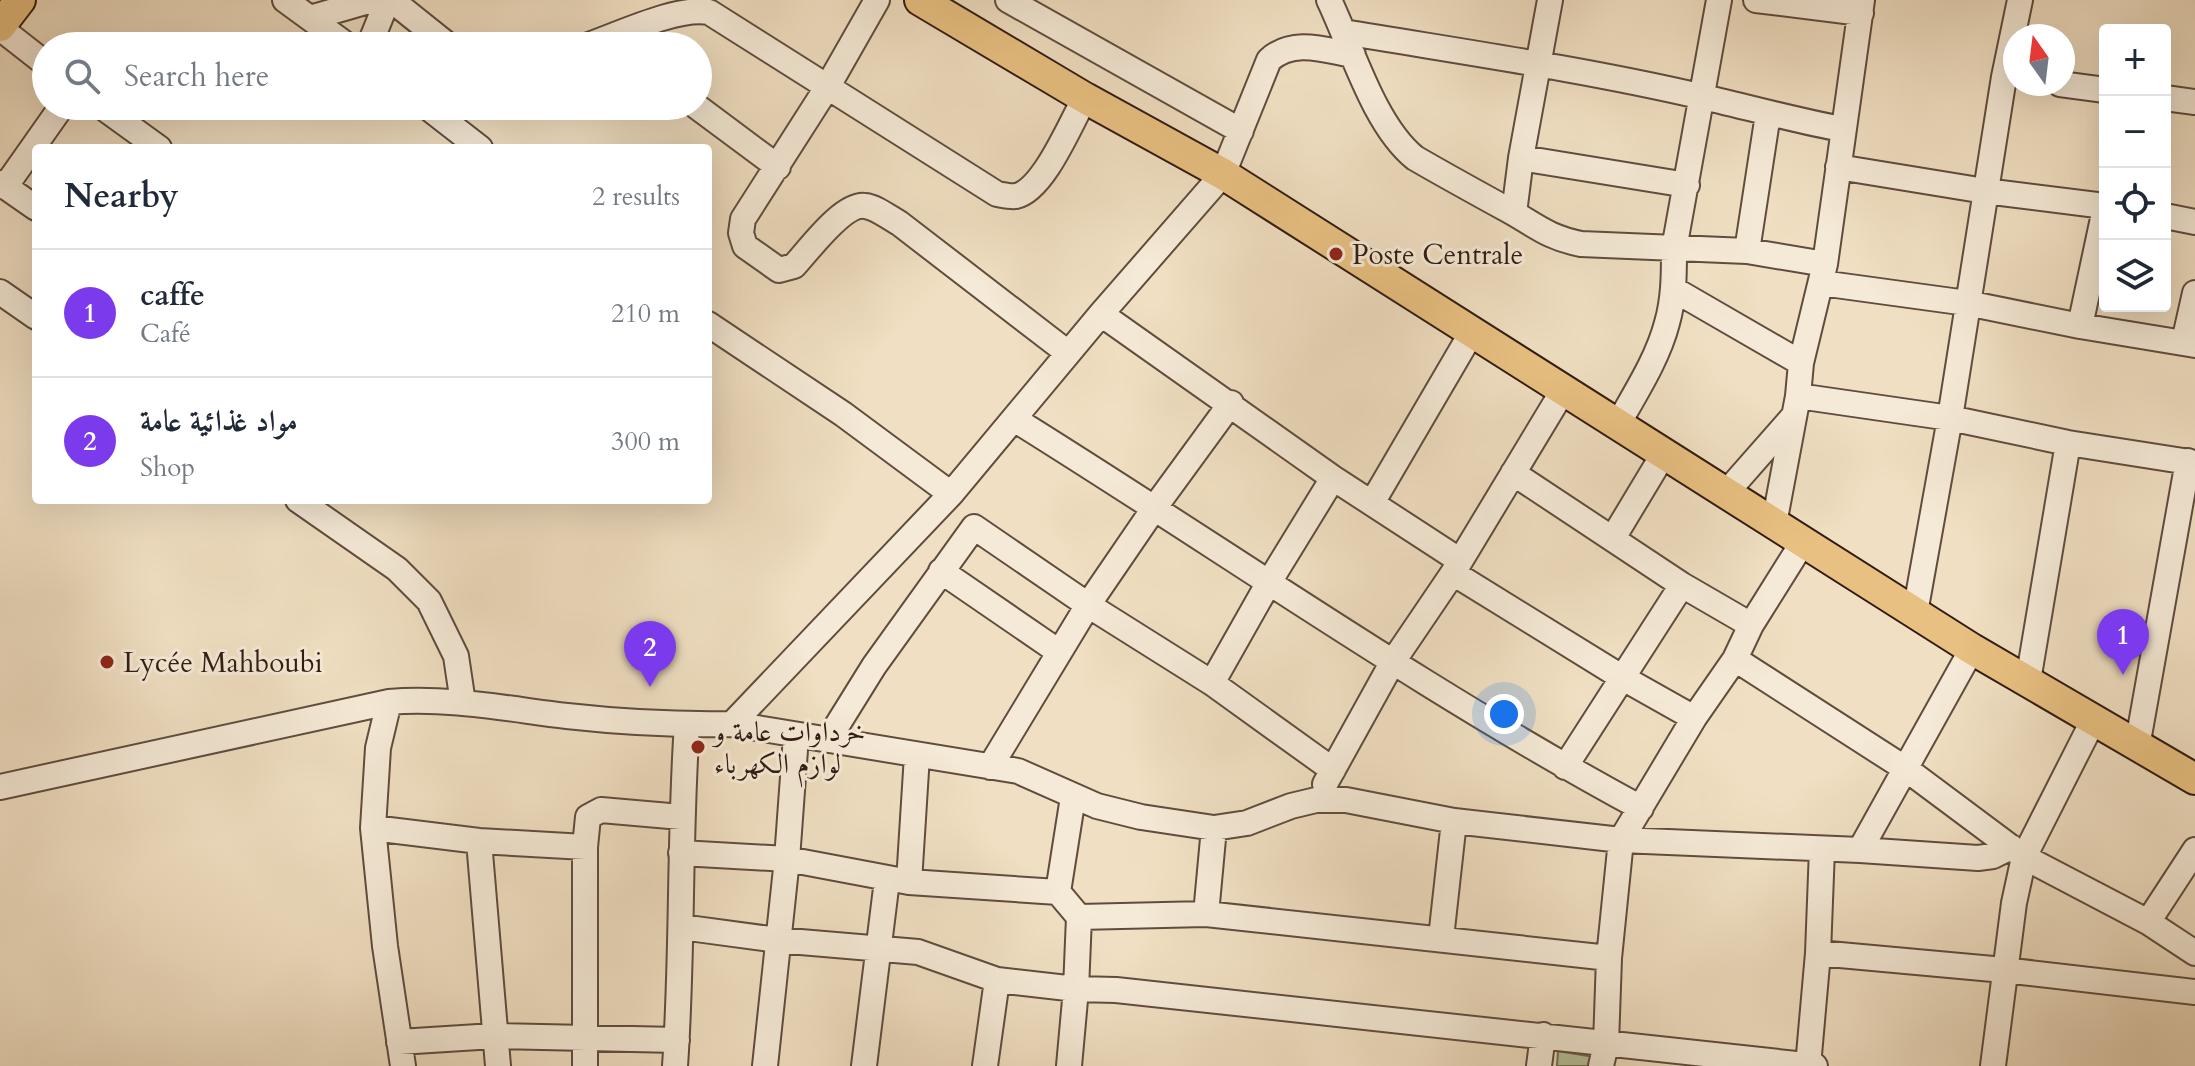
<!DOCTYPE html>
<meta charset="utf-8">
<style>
body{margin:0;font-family:Cardo,Amiri,serif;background:#f6f6f7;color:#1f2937}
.controls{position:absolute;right:24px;top:24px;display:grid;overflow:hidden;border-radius:8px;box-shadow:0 8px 32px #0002}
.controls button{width:72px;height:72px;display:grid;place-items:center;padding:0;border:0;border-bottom:2px solid #e0e1e3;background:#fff;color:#1f2937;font:40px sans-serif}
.compass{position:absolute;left:2003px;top:24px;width:72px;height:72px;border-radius:50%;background:#fff;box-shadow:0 8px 32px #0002;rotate:346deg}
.you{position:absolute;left:1504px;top:714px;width:28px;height:28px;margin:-20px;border:6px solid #fff;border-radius:50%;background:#1a73e8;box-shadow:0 0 0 12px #1a73e833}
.badge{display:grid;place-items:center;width:52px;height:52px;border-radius:50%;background:#7c3aed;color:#fff;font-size:26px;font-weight:700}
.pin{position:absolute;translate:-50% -66px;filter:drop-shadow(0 2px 4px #0008)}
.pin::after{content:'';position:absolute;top:42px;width:28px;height:24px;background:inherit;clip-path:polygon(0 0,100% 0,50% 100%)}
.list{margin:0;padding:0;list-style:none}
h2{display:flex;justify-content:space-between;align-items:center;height:104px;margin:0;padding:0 32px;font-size:34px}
h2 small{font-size:26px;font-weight:400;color:#747a83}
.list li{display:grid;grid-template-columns:52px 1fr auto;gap:24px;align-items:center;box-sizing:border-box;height:128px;padding:0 32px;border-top:2px solid #e0e1e3}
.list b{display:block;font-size:30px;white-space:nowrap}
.list p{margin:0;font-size:26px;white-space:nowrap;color:#747a83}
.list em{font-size:26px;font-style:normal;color:#747a83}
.icon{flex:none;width:44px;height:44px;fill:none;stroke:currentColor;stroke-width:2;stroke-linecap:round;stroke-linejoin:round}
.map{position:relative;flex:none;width:2195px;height:1066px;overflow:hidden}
.search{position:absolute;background:#fff;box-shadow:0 8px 32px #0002;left:32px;top:32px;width:680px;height:88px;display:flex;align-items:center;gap:20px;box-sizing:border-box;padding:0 28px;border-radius:44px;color:#747a83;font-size:30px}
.panel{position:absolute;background:#fff;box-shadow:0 8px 32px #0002;left:32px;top:144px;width:680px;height:360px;border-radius:8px}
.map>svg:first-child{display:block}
</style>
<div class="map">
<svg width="2195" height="1066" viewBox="0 0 2195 1066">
<rect width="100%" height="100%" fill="#f0dfc2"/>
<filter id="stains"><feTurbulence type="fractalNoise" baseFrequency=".0025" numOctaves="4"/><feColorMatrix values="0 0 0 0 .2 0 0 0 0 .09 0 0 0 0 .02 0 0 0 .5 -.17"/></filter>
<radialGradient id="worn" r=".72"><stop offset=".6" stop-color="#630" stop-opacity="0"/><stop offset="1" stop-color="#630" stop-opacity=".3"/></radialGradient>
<path fill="#b4c398" stroke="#726f55" stroke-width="2" d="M1558 1051 1600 1058 1597 1066H1557Z"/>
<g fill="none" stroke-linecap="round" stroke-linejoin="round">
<g stroke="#604c3e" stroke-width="28">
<path id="minor" d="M285 0 348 46
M877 0 828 86 743 219 741 233 745 246 779 270 794 266C809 250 843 203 865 206 876 207 888 217 899 223L1068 353
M1008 0 1241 131
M1329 0C1352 48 1374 125 1415 158 1446 176 1477 193 1508 210 1537 226 1547 237 1581 244L1747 251 1825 264
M1756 0 1861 13
M394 2 449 46
M310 18 372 0
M0 28 46 64
M1344 32C1463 52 1582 69 1699 96 1747 107 1794 120 1842 129
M369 46 386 4 396 0
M586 46C618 35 678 6 709 12L997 194C1003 195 1011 197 1016 196 1044 190 1071 122 1085 98
M2060 84 2105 90
M2165 98 2195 102
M101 106 159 148
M426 106 480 148
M696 106 778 167
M1521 158 1687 185
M1838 167 1985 191 2105 206
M0 183 36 208
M5 187 62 106
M1514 213 1521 158 1550 0
M2165 216 2195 222
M1747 251 1768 114
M1821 283 1967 303 2080 326 2195 345
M1673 289 1801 363
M0 292 36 317
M1101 314 1333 478 1459 560
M708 324 843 414 951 494
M2080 326 2105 209
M2184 342 2195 293
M1798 396 1950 418 2068 443 2195 463
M1014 419C1223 549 1424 691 1641 808
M1618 424C1636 392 1658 358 1667 323 1674 299 1674 274 1674 249L1719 0
M1513 473 1682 585 1751 625
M1726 493 1792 418
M298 500 397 569 429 601 456 656 463 703
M1372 503 1472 332
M1774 524 1798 396 1801 363 1825 264 1862 0
M1613 538 1663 455
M941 571 1059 652
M1453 573 1623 678 1694 718
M1915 613 1950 418 2004 77 2020 0
M1972 649 1860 850 1978 858 1993 856 2011 847
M1735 659 1906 769 2024 857 2148 922 2195 953
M2028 681 2068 443
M1212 683 1268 584 1333 478
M389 702 378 748 373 828 385 946 403 1066
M732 724 1018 771 1097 806 1141 817 1214 828 1247 823 1291 806 1316 800H1346L1454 821 1621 840 1860 850
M828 740 874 666 974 527 1088 605 1212 683 1333 770
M2137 747 2188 461
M990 767 1088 605 1155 507 1231 403
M1565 767 1682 585
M1325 784 1392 663 1453 573 1564 389
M0 787 389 702C448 697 508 709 567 716 621 722 677 725 732 724L951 494 1101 314 1223 174 1269 60C1293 38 1325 50 1353 55
M373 828 479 841 585 847
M479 841 498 1066
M681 853 787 859 909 882 1058 892 1079 917 1076 989 1069 1066
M909 882 917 755
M1058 892 1073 797
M1206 914 1214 828
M1079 917 1206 914 1609 958
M2148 922 2195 850
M681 927 777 940 918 952 997 980 1076 989 1116 990 1815 1066
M1441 938 1454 821
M1818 953 2004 970 2195 992
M399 1042 494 1036 677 1040
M585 1066V847L588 817 601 810 681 817
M675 1066C683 952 679 838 687 724
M765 1066 787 859 796 736
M864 1066 887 880
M985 1066 997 980
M1539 1066 1543 1035
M1601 1066 1606 1044 1609 958 1621 840 1694 718 1735 659 1751 625 1803 542
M1808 1066 1818 953 1822 849
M1993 1066 2014 903 2024 857 2093 721"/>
</g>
<g stroke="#301b12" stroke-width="34">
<path id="major" d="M920 0 1085 98 1223 174 1972 649 2195 779
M0 26 20 0"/>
</g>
<use href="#minor" stroke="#f5ead7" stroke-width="24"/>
<use href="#major" stroke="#e8c081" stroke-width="30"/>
</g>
<g fill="#8f2418" stroke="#f5ead7" stroke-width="3">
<circle cx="1336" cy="254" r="8"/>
<circle cx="107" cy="662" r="8"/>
<circle cx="698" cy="747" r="8"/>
</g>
<g text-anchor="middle" stroke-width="6" stroke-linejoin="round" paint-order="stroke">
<g font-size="28" fill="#301b12" stroke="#f5ead7" text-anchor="start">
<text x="1352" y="264">Poste Centrale</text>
<text x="123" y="672">Lycée Mahboubi</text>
<text x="714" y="741">خرداوات عامة و<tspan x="714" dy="32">لوازم الكهرباء</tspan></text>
</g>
</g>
<rect width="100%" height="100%" filter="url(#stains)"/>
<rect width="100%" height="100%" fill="url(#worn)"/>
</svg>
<div class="controls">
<button>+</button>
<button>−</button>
<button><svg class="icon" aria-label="locate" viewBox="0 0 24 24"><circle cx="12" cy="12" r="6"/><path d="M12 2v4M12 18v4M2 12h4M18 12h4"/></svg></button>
<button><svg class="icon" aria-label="layers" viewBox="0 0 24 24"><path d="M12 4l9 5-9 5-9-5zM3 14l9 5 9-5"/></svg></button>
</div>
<svg class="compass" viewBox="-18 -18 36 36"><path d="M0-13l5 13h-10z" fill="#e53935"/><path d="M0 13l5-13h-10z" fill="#747a83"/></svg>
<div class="you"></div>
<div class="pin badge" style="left:2123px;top:675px">1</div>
<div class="pin badge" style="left:650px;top:687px">2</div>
<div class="search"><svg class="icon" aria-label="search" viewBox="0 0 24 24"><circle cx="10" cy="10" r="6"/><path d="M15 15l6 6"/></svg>Search here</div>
<section class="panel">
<h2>Nearby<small>2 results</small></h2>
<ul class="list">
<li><span class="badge">1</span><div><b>caffe</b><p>Café</p></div><em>210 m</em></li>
<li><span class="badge">2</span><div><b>مواد غذائية عامة</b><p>Shop</p></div><em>300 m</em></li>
</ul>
</section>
</div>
